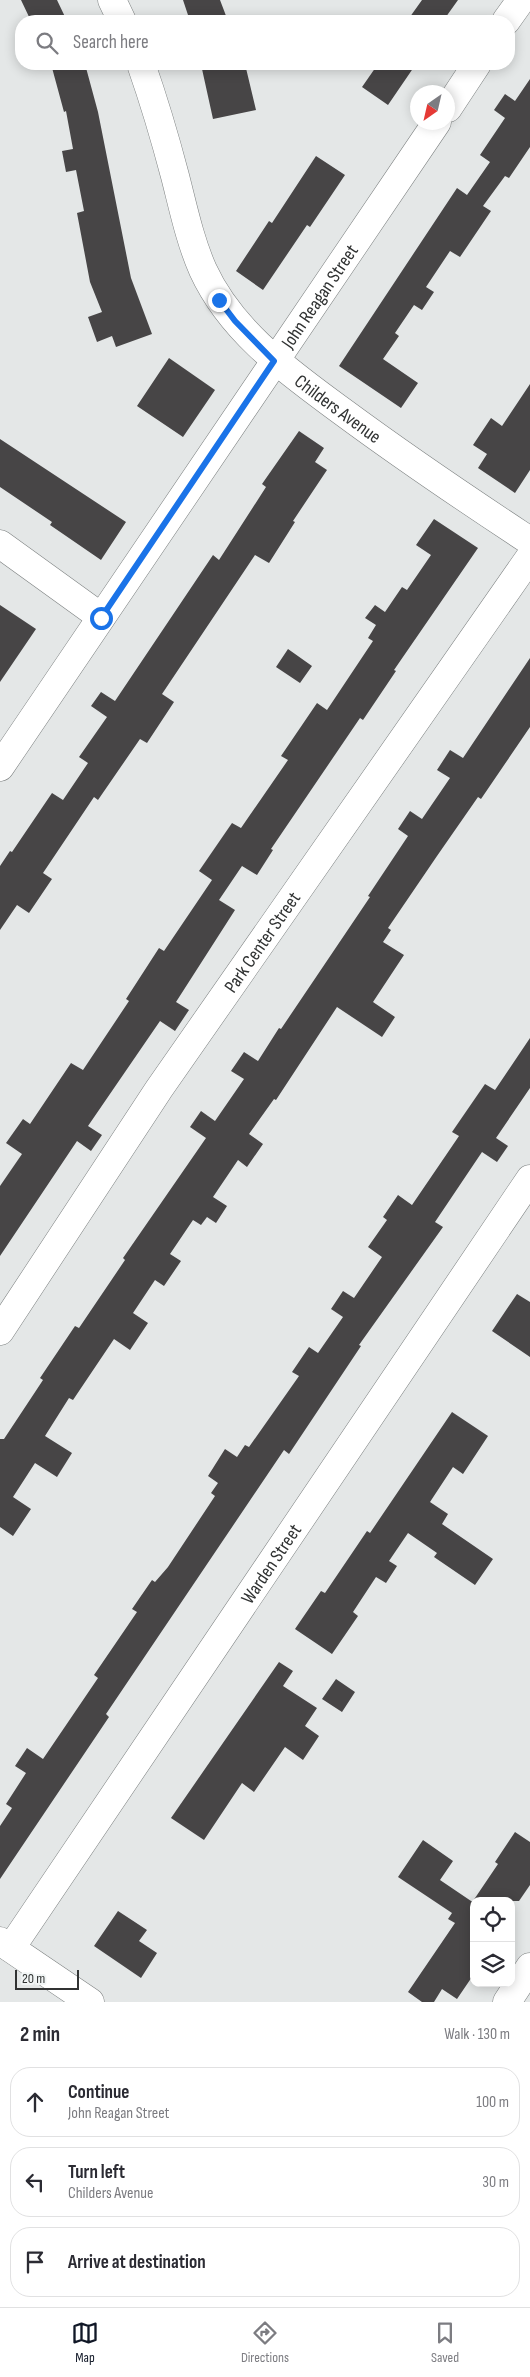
<!DOCTYPE html>
<meta charset="utf-8">
<style>
body{margin:0;font-family:"Sofia Sans Condensed",sans-serif;background:#f7f7f7;color:#2b2b33}
.controls{position:absolute;right:15px;bottom:15px;display:grid;overflow:hidden;border-radius:10px;box-shadow:0 2px 12px #0003}
.controls button{width:45px;height:45px;display:grid;place-items:center;padding:0;border:0;border-bottom:1px solid #e1e1e2;background:#fff;color:#2b2b33;font:25px sans-serif}
.compass{position:absolute;left:410px;top:85px;width:45px;height:45px;border-radius:50%;background:#fff;box-shadow:0 2px 12px #0003;rotate:214deg}
.scale{position:absolute;left:15px;bottom:12px;width:64px;box-sizing:border-box;padding-left:5px;border:2px solid #313333;border-top:0;font-size:14px;line-height:18px;white-space:nowrap;color:#313333;-webkit-text-stroke:4px #f1f5f5;paint-order:stroke}
.stop{position:absolute;width:15px;height:15px;margin:-11px;border:4px solid #1a73e8;border-radius:50%;background:#fff}
.stop.end{background:#1a73e8;border-color:#fff;box-shadow:0 1px 5px #0008}
.list{margin:0;padding:0;list-style:none}
h2{display:flex;justify-content:space-between;align-items:center;height:65px;margin:0;padding:0 20px;font-size:21px}
h2 small{font-size:16px;font-weight:400;color:#7c7c81}
.list li{display:grid;grid-template-columns:32px 1fr auto;gap:15px;align-items:center;box-sizing:border-box;height:70px;margin:0 10px 10px;padding:0 10px;border:1px solid #e1e1e2;border-radius:20px}
.list b{display:block;font-size:19px;white-space:nowrap}
.list p{margin:0;font-size:16px;white-space:nowrap;color:#7c7c81}
.list em{font-size:16px;font-style:normal;color:#7c7c81}
.icon{flex:none;width:28px;height:28px;fill:none;stroke:currentColor;stroke-width:2;stroke-linecap:round;stroke-linejoin:round}
.map{position:relative;flex:none;width:530px;height:2002px;overflow:hidden}
.search{position:absolute;background:#fff;box-shadow:0 2px 12px #0003;left:15px;right:15px;top:15px;height:55px;display:flex;align-items:center;gap:12px;box-sizing:border-box;padding:0 18px;border-radius:20px;color:#7c7c81;font-size:19px}
.sheet{height:305px;background:#fff}
nav{display:flex;justify-content:space-around;align-items:center;box-sizing:border-box;height:70px;border-top:1px solid #e1e1e2;background:#fff;font-size:14px;color:#7c7c81}
nav a{display:grid;justify-items:center;gap:2px}
nav .on{color:#111827}
.map>svg:first-child{display:block}
</style>
<div class="map">
<svg width="530" height="2002" viewBox="0 0 530 2002">
<rect width="100%" height="100%" fill="#e4e7e7"/>
<path fill="#474546" d="M21 0H57L67 21H31Z
M183 0H220L228 21H190Z
M422 0H458L443 21H407Z
M51 64H85L98 112 131 278 152 334 116 347 112 336 97 342 88 317 102 312 90 282 77 213 84 211 76 170 66 172 62 151 73 149 66 111 64 112Z
M225 64H245L256 110 213 119 202 69Z
M378 64H416L388 105 362 87Z
M530 79V147L509 178 505 176 483 206 491 211 460 257 450 251 426 287 434 292 422 310 414 305 395 333 399 336 383 359 418 383 401 408 339 366 457 188 467 195 490 162 480 155 505 118 494 110 505 94 515 101Z
M316 156 345 175 310 227 307 225 263 290 236 271 269 221 272 223Z
M169 358 215 390 183 437 137 406Z
M530 384V470L515 493 478 468 487 454 473 445 491 418 502 426Z
M299 431 324 448 315 462 327 470 293 521 295 522 269 563 255 555 162 694 174 702 147 743 140 739 98 800 94 797 43 873 52 879 29 913 17 905 0 930V866L10 851 12 852 52 793 63 800 88 763 79 757 107 717 91 706 101 692 115 701 213 555 219 560 266 487 262 484Z
M0 439 126 522 101 560 50 525 52 522 0 487Z
M434 519 478 548 394 670 396 671 363 720 360 718 271 849 273 850 257 875 242 866 219 900 235 910 176 1002 189 1010 175 1031 160 1021 88 1126 102 1135 91 1151 77 1141 0 1256V1186L22 1154 6 1143 23 1119 30 1124 71 1063 83 1070 129 1001 126 999 159 948 164 951 212 880 199 871 232 823 241 828 288 760 281 756 317 703 327 710 373 641 368 638 376 625 365 618 375 605 385 612 402 587 407 590 431 555 416 545Z
M0 605 36 629 0 682Z
M288 649 312 666 300 683 276 667Z
M530 658V727L481 799 478 797 437 856 388 928 391 930 383 942 404 955 373 1002 395 1017 382 1037 337 1007 276 1100 274 1099 249 1134 263 1144 247 1167 238 1160 213 1197 227 1206 216 1223 207 1217 201 1225 193 1220 170 1254 181 1261 164 1286 155 1280 133 1313 148 1323 130 1350 114 1339 73 1400 69 1398 45 1436 72 1453 57 1477 35 1463 13 1497 31 1509 13 1536 0 1527V1439H4L43 1380 40 1378 75 1326 79 1328 125 1260 123 1258 206 1138 190 1127 201 1111 215 1121 244 1079 231 1071 244 1052 258 1061 279 1028 281 1029 370 897 368 896 408 836 398 829 410 811 422 819 450 778 437 770 450 750 463 758Z
M530 1038V1088L496 1138 508 1146 497 1162 482 1152 435 1222 443 1227 359 1345 361 1346 289 1454 284 1450 106 1714 109 1717 0 1879V1826L12 1808 6 1804 26 1773 15 1766 27 1748 43 1759 98 1678 94 1675 137 1612 132 1609 152 1580 155 1582 168 1567 215 1496 211 1493 218 1483 208 1476 225 1449 237 1457 245 1445 249 1447 299 1376 292 1372 309 1347 318 1353 343 1317 331 1309 343 1291 354 1298 382 1257 368 1247 387 1220 383 1217 398 1195 412 1205 459 1136 452 1132 485 1084 495 1090Z
M517 1294 530 1302V1357L492 1331Z
M452 1412 488 1436 463 1474 453 1467 430 1502 448 1514 442 1524 493 1559 475 1585 434 1557 437 1553 408 1533 389 1561 397 1566 386 1583 376 1577 353 1612 358 1616 332 1654 295 1629 321 1591 325 1593 367 1531 370 1533Z
M279 1662 293 1671 283 1686 317 1708 305 1726 319 1736 303 1760 285 1747 254 1792 242 1783 204 1840 171 1818Z
M336 1679 355 1692 342 1712 322 1699Z
M515 1832 530 1842V1885L519 1901H473L498 1864 495 1862Z
M423 1840 453 1861 440 1880 474 1903V1974L457 1999 442 1989 434 2002H422L408 1992 455 1923 448 1919 452 1913 398 1877Z
M118 1911 147 1930 139 1941 157 1953 141 1978 94 1946Z"/>
<g fill="none" stroke-linecap="round" stroke-linejoin="round">
<g stroke="#7d8181" stroke-width="29">
<g id="minor">
<path d="M112 0 122 21"/>
<path d="M506 21 521 0"/>
<path id="s1" d="M141 64C154 101 165 138 175 176 183 207 190 241 203 270 232 333 289 372 343 412 404 457 466 499 530 541"/>
<path d="M448 108 477 64"/>
<path d="M0 544 101 617"/>
<path id="s2" d="M0 767 437 122"/>
<path id="s3" d="M0 1331 159 1089 530 557"/>
<path d="M0 1941 90 2002"/>
<path id="s4" d="M11 1948 530 1179"/>
<path d="M507 2002 530 1967"/>
</g>
</g>
<use href="#minor" stroke="#fff" stroke-width="28"/>
</g>
<g fill="none" stroke-linecap="round" stroke-linejoin="round">
<path stroke="#1a73e8" stroke-width="6" d="M101 618 274 361 235 321 219 300"/>
</g>
<g text-anchor="middle" stroke-width="5" stroke-linejoin="round" paint-order="stroke">
<g font-size="19" fill="#313333" stroke="#f1f5f5">
<text dy="7" stroke="none"><textPath href="#s2" startOffset="569">John Reagan Street</textPath></text>
<text dy="7" stroke="none"><textPath href="#s1" startOffset="411">Childers Avenue</textPath></text>
<text dy="7" stroke="none"><textPath href="#s3" startOffset="469">Park Center Street</textPath></text>
<text dy="7" stroke="none"><textPath href="#s4" startOffset="464">Warden Street</textPath></text>
</g>
</g>
</svg>
<div class="controls">
<button><svg class="icon" aria-label="locate" viewBox="0 0 24 24"><circle cx="12" cy="12" r="6"/><path d="M12 2v4M12 18v4M2 12h4M18 12h4"/></svg></button>
<button><svg class="icon" aria-label="layers" viewBox="0 0 24 24"><path d="M12 4l9 5-9 5-9-5zM3 14l9 5 9-5"/></svg></button>
</div>
<svg class="compass" viewBox="-18 -18 36 36"><path d="M0-13l5 13h-10z" fill="#e53935"/><path d="M0 13l5-13h-10z" fill="#7c7c81"/></svg>
<div class="scale">20 m</div>
<div class="stop" style="left:101px;top:618px"></div>
<div class="stop end" style="left:219px;top:300px"></div>
<div class="search"><svg class="icon" aria-label="search" viewBox="0 0 24 24"><circle cx="10" cy="10" r="6"/><path d="M15 15l6 6"/></svg>Search here</div>
</div>
<section class="sheet">
<h2>2 min<small>Walk · 130 m</small></h2>
<ul class="list">
<li><svg class="icon" aria-label="ahead" viewBox="0 0 24 24"><path d="M12 20V5M6 11l6-6 6 6"/></svg><div><b>Continue</b><p>John Reagan Street</p></div><em>100 m</em></li>
<li><svg class="icon" aria-label="left" viewBox="0 0 24 24"><path d="M17 20v-9H6M10 6l-5 5 5 5"/></svg><div><b>Turn left</b><p>Childers Avenue</p></div><em>30 m</em></li>
<li><svg class="icon" aria-label="arrive" viewBox="0 0 24 24"><path d="M6 21V4h12l-3 4 3 4H6"/></svg><div><b>Arrive at destination</b></div></li>
</ul>
</section>
<nav>
<a class="on"><svg class="icon" aria-label="map" viewBox="0 0 24 24"><path d="M3 6l6-2 6 2 6-2v14l-6 2-6-2-6 2zM9 4v14M15 6v14"/></svg>Map</a>
<a><svg class="icon" aria-label="directions" viewBox="0 0 24 24"><path d="M12 3l9 9-9 9-9-9zM9 14v-3h6M13 9l2 2-2 2"/></svg>Directions</a>
<a><svg class="icon" aria-label="saved" viewBox="0 0 24 24"><path d="M7 4h10v16l-5-4-5 4z"/></svg>Saved</a>
</nav>
